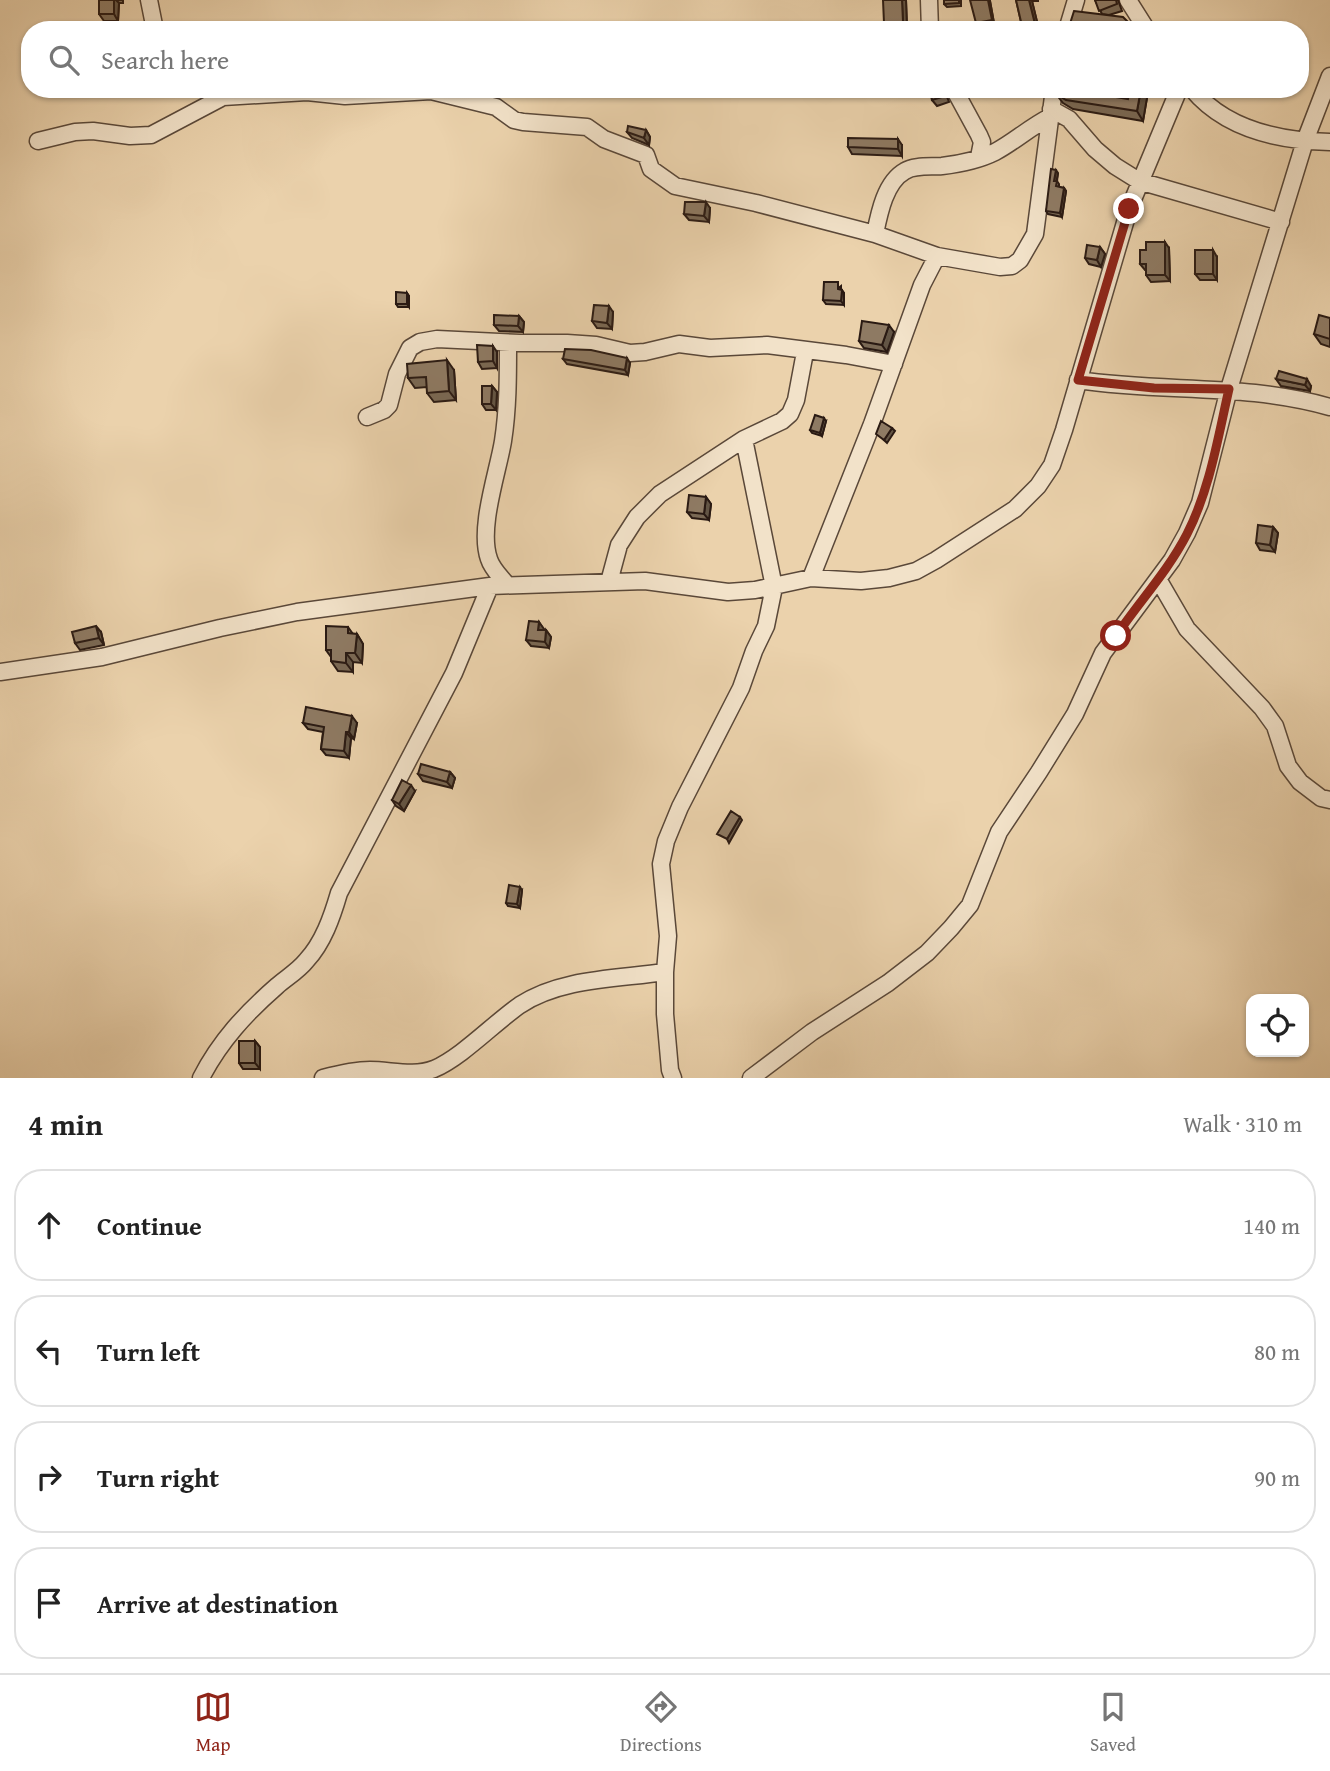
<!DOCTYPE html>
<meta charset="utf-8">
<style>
body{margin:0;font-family:"Gentium Book Plus",serif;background:#f2f2f2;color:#222}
.controls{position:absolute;right:21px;bottom:21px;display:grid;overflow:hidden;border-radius:14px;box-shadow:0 2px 5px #0004}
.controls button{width:63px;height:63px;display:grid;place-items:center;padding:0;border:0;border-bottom:2px solid #e0e0e0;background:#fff;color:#222;font:35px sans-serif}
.stop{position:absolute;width:21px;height:21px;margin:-16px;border:5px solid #8f2418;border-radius:50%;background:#fff}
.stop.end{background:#8f2418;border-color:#fff;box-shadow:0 2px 7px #0008}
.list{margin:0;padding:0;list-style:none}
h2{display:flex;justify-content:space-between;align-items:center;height:91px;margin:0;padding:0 28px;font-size:30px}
h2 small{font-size:23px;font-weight:400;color:#767676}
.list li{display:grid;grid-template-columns:46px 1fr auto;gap:21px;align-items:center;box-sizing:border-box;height:112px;margin:0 14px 14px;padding:0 14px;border:2px solid #e0e0e0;border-radius:28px}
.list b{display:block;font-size:26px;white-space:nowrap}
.list em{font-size:23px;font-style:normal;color:#767676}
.icon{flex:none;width:38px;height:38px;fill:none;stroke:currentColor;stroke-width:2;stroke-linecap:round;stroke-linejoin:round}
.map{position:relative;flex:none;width:1330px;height:1078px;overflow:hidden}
.search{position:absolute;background:#fff;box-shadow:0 2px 5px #0004;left:21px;right:21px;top:21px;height:77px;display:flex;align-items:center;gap:18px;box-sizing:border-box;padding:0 24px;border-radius:28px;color:#767676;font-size:26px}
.sheet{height:595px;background:#fff}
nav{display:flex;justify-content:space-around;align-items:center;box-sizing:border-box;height:98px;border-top:2px solid #e0e0e0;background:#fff;font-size:19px;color:#767676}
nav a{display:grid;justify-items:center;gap:4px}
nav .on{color:#8f2418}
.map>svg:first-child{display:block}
</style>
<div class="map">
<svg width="1330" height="1078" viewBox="0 0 1330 1078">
<rect width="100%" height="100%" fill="#ebd2ac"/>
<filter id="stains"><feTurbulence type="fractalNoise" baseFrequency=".00286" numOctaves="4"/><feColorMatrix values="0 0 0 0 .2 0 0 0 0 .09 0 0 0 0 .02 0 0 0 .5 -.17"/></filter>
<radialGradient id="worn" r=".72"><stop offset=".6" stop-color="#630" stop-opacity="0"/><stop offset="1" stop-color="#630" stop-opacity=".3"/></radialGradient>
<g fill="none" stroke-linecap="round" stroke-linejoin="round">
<g stroke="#5a4839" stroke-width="19">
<path id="minor" d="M149 0 155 30
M929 0 930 30
M1128 0 1147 30
M1067 30 1076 0
M954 89 979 135 982 142 979 157
M1192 89C1225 129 1280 141 1330 142
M1051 109 1069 119 1095 149 1115 166 1139 181 1281 222
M38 141 75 132 93 131 130 136 151 135 223 97 307 92 345 96 431 91 496 107 514 120 523 122 587 127 604 139 646 155 651 169 675 186 756 203 875 234 937 256 1000 267 1012 266 1020 260 1035 234 1054 89
M875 234C879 214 885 182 905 171 914 165 931 167 942 166 959 164 979 160 995 152 1014 142 1030 127 1050 117
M1078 380C1164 393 1246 383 1330 407
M367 417 384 410 389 405 397 374 410 348 420 342 437 339 520 343H567L596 345 630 353 645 352 679 344 710 348 767 345 846 355 894 364
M811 578 872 424 922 285 937 256
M1158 579 1187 629 1262 708 1275 726 1288 766 1300 782 1321 798 1330 800
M609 582 619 545 637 517 660 494 744 439 782 421 790 414 796 400 805 352
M507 585C501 577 492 569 489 559 478 528 498 472 503 441 508 409 508 376 508 343
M0 672 102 657 220 628 297 612 490 586 645 581 728 592 755 590 811 578 861 581 889 578 916 571 936 560 1015 509 1038 486 1052 465 1064 430 1129 209 1179 89
M201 1078C220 1041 246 1013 277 986 286 978 298 971 306 961 323 943 332 917 339 893L454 673 490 586
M323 1078C338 1074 354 1070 370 1070 391 1070 413 1077 434 1069 462 1057 494 1023 520 1005 561 978 617 979 665 972
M673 1078 670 1070 665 1014V972L668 936 661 864 666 841 680 807 741 688 754 651 766 626 774 587 744 439
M751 1078 812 1032 888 983 927 953 951 928 970 905 999 832 1039 772 1075 714 1103 653 1172 560 1187 533 1200 503 1229 389 1305 141 1330 76"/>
</g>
<use href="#minor" stroke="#f2e2c9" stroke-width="16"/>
</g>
<path fill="#7a6955" stroke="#2a1a13" stroke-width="2" d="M99 0H123V3H119L118 21H104L99 14Z
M906 0 907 28 889 29 884 23Z
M944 0H961V6L947 7 944 4Z
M1016 0H1038V1H1032L1039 30H1025L1022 26Z
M1095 0H1118L1122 11 1109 15 1102 14Z
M990 1 994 23 978 27 976 23Z
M944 89 949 102 937 106 932 100Z
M1087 92 1128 99 1148 92 1143 121 1073 109 1063 103 1056 94Z
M646 130 650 137 649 145 632 138 627 132Z
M902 145V156L852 154 848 147Z
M1058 173 1057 181 1059 184V187L1064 188 1066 191 1062 217 1048 214 1046 211Z
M710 208 709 222 689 220 684 214Z
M1100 247 1105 254 1101 267 1089 264 1085 258Z
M1169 248 1170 281 1151 282 1146 275V270H1145L1140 264Z
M1217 257V280H1200L1195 274Z
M841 286V289L844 293V305L826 304 823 300Z
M407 293 409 296V307H398L396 304Z
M613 312 612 329 597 328 592 321Z
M519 316 524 322 523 332 499 331 494 325Z
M1330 318V347L1321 344 1314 334Z
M894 332 887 352 864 348 859 341Z
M497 352V368L482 369 478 362Z
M563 359 630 363 628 375 567 364Z
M454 370 456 400 434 402 427 393V387L415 388 408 378Z
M1276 379 1311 386 1310 391 1281 386Z
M492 386 497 392 496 410H486L482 404Z
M826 421 822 436 812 433 810 430Z
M706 497 711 504 709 520 692 518 687 512Z
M1273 527 1278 533 1275 552 1260 550 1256 543Z
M539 622 544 630H546L551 637 549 648 531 646 526 640Z
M348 627 353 634H357L363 644 362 663 353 662V672L338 671 331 661V657L326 650Z
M101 632 104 645 80 650 75 643Z
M303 723H357L354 739 351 738 349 758 326 755 321 749 323 732 308 729Z
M450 772 455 778 452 788 423 781 418 774Z
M415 791 404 811 396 806 392 800Z
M522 890 520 908 508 906 506 903Z
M255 1041 260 1047V1069H243L239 1063Z"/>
<path fill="#635545" stroke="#2a1a13" stroke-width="2" d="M114 0H116L119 3 118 21 114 14Z
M902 0H906L907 28 903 22Z
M988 0 990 1 994 23 992 20Z
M1029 0H1031L1032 1 1039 30 1035 24Z
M1141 89H1146L1148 92 1143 121 1137 111Z
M646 130 650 137 649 145 644 138Z
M898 139 902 145V156L898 149Z
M1056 170 1058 173 1056 184 1054 181Z
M1064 188 1066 191 1062 217 1060 213Z
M706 202 710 208 709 222 704 216Z
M1165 242 1169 248 1170 281 1165 275Z
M1100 247 1105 254 1101 267 1097 260Z
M1213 250 1217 257V280L1213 274Z
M842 290 844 293V305L841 301Z
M407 293 409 296V307L407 304Z
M609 306 613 312 612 329 607 323Z
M519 316 524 322 523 332 518 326Z
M889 325 894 332 887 352 882 345Z
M493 346 497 352V368L493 361Z
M627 358 630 363 628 375 625 370Z
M447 360 454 370 456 400 449 391Z
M1307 379 1311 386 1310 391 1305 385Z
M492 386 497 392 496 410 491 404Z
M824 418 826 421 822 436 820 433Z
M892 428 895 431 887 443 884 440Z
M706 497 711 504 709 520 704 514Z
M1273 527 1278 533 1275 552 1270 545Z
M539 622 544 629 543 636 538 630Z
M96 626 101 632 104 645 99 638Z
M546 630 551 637 549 648 545 642Z
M357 634 363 644 362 663 355 653Z
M346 653 353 662V672L346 663Z
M352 716 357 723 354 739 349 732Z
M346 732 351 738 349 758 344 751Z
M450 772 455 778 452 788 447 782Z
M411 785 415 791 404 811 399 804Z
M740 817 742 820 729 843 727 839Z
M520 887 522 890 520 908 517 904Z
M255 1041 260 1047V1069L255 1063Z"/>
<path fill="#8e7a63" stroke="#2a1a13" stroke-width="2" d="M99 0H114V14H99Z
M883 0H902L903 22 884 23Z
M944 0H959V3L944 4Z
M970 0H988L992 20 976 23Z
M1016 0H1029L1035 24 1022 26Z
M1095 0H1116L1117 4 1099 11Z
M1074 11 1123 17 1136 30H1068Z
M929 89H942L945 96 932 100Z
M1057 89H1080V91L1128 99 1130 89H1141L1137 111 1066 100 1056 94Z
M628 126 646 130 644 138 627 132Z
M848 138 898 139V149L848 147Z
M1051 169 1056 170 1054 181H1057L1056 186 1064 188 1060 213 1046 211Z
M685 202H706L704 216 684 214Z
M1146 242H1165V275H1146V264H1140V250H1146Z
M1087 245 1100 247 1097 260 1085 258Z
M1195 250H1213V274H1195Z
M824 282H838V289L842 290 841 301 823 300Z
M396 292 407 293V304H396Z
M594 305 609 306 607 323 592 321Z
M494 315 519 316 518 326 494 325Z
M1319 315 1330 318V339L1314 334Z
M862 321 889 325 882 345 859 341Z
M477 345 493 346V361L478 362Z
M565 349 591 350 627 358 625 370 563 359Z
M447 360 449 391 427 393 426 377 408 378 407 364Z
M1279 371 1307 379 1305 385 1276 379Z
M482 386H492L491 404H482Z
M815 415 824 418 820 433 810 430Z
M881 421 892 428 884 440 876 434Z
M689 495 706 497 704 514 687 512Z
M1258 525 1273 527 1270 545 1256 543Z
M529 621 539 622 538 630H546L545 642 526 640Z
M96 626 99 638 75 643 72 632Z
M326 626 348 627V633L357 634 355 653H346V663L331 661V650H326Z
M306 707 352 716 349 732H346L344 751 321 749 324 727 303 723Z
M421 764 450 772 447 782 418 774Z
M402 780 411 785 399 804 392 800Z
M731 811 740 817 727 839 717 834Z
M509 885 520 887 517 904 506 903Z
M239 1041H255V1063H239Z"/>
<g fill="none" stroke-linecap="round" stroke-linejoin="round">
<path stroke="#8f2418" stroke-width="9" d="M1116 636C1139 602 1168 571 1187 534 1210 489 1218 437 1229 389L1154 388 1078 380 1129 209"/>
</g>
<rect width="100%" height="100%" filter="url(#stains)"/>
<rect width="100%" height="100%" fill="url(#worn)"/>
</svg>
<div class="controls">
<button><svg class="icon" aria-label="locate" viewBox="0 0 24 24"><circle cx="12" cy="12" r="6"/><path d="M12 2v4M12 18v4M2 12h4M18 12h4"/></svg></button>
</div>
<div class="stop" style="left:1116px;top:636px"></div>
<div class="stop end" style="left:1129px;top:209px"></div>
<div class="search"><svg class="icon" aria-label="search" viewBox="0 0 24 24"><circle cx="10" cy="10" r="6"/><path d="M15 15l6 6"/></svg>Search here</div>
</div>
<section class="sheet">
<h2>4 min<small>Walk · 310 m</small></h2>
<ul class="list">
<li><svg class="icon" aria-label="ahead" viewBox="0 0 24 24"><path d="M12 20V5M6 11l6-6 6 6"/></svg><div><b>Continue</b></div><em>140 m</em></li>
<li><svg class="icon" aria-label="left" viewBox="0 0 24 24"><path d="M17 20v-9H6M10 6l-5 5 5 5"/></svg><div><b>Turn left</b></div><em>80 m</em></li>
<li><svg class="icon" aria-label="right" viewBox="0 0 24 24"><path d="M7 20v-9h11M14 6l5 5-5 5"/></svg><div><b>Turn right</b></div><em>90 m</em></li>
<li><svg class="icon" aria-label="arrive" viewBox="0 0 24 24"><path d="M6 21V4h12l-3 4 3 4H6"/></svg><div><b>Arrive at destination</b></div></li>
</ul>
</section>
<nav>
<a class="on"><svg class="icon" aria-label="map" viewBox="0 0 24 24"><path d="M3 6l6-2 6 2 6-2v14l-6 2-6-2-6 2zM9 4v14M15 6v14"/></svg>Map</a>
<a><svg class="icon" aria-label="directions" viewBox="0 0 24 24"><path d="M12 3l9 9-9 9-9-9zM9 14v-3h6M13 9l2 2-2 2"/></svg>Directions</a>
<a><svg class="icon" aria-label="saved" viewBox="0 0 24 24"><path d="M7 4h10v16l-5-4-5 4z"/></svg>Saved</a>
</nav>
